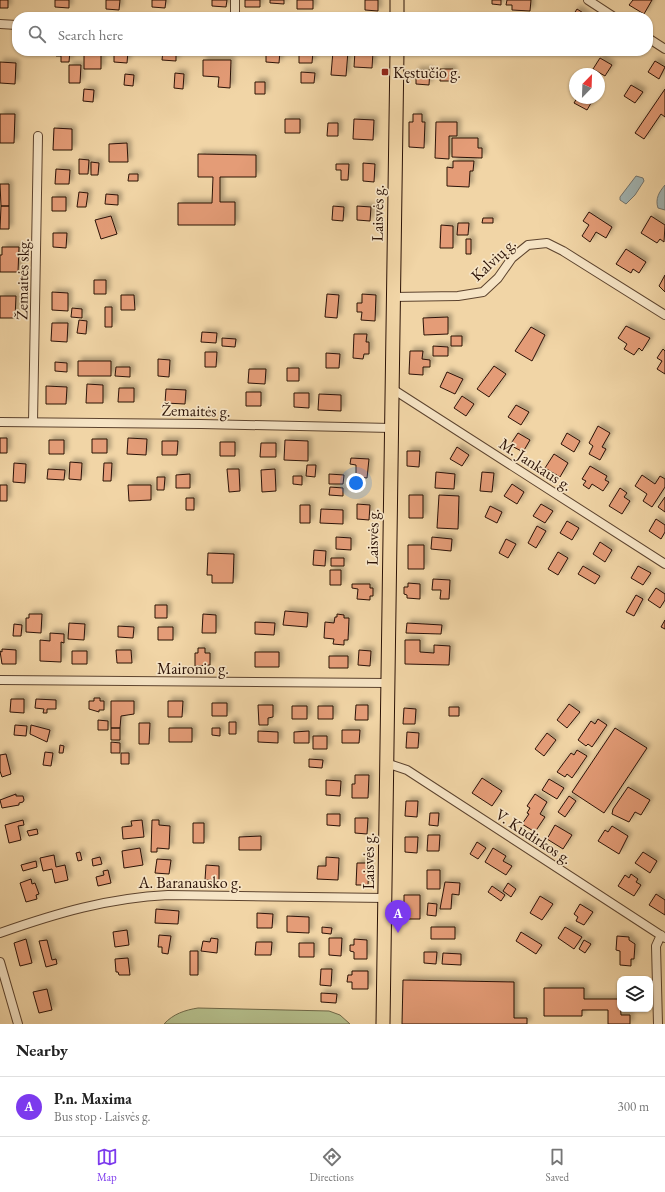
<!DOCTYPE html>
<meta charset="utf-8">
<style>
body{margin:0;font-family:"EB Garamond",serif;background:#f2f2f2;color:#222}
.controls{position:absolute;right:12px;bottom:12px;display:grid;overflow:hidden;border-radius:8px;box-shadow:0 1px 3px #0004}
.controls button{width:36px;height:36px;display:grid;place-items:center;padding:0;border:0;border-bottom:1px solid #e0e0e0;background:#fff;color:#222;font:20px sans-serif}
.compass{position:absolute;left:569px;top:68px;width:36px;height:36px;border-radius:50%;background:#fff;box-shadow:0 1px 3px #0004;rotate:23deg}
.you{position:absolute;left:356px;top:483px;width:14px;height:14px;margin:-10px;border:3px solid #fff;border-radius:50%;background:#1a73e8;box-shadow:0 0 0 6px #1a73e833}
.badge{display:grid;place-items:center;width:26px;height:26px;border-radius:50%;background:#7c3aed;color:#fff;font-size:13px;font-weight:700}
.pin{position:absolute;translate:-50% -33px;filter:drop-shadow(0 1px 2px #0008)}
.pin::after{content:'';position:absolute;top:21px;width:14px;height:12px;background:inherit;clip-path:polygon(0 0,100% 0,50% 100%)}
.list{margin:0;padding:0;list-style:none}
h2{display:flex;justify-content:space-between;align-items:center;height:52px;margin:0;padding:0 16px;font-size:17px}
h2 small{font-size:13px;font-weight:400;color:#767676}
.list li{display:grid;grid-template-columns:26px 1fr auto;gap:12px;align-items:center;box-sizing:border-box;height:60px;padding:0 16px;border-top:1px solid #e0e0e0}
.list b{display:block;font-size:15px;white-space:nowrap}
.list p{margin:0;font-size:13px;white-space:nowrap;color:#767676}
.list em{font-size:13px;font-style:normal;color:#767676}
.icon{flex:none;width:22px;height:22px;fill:none;stroke:currentColor;stroke-width:2;stroke-linecap:round;stroke-linejoin:round}
.map{position:relative;flex:none;width:665px;height:1024px;overflow:hidden}
.search{position:absolute;background:#fff;box-shadow:0 1px 3px #0004;left:12px;right:12px;top:12px;height:44px;display:flex;align-items:center;gap:10px;box-sizing:border-box;padding:0 14px;border-radius:16px;color:#767676;font-size:15px}
.sheet{height:112px;background:#fff}
nav{display:flex;justify-content:space-around;align-items:center;box-sizing:border-box;height:56px;border-top:1px solid #e0e0e0;background:#fff;font-size:11px;color:#767676}
nav a{display:grid;justify-items:center;gap:2px}
nav .on{color:#7c3aed}
.map>svg:first-child{display:block}
</style>
<div class="map">
<svg width="665" height="1024" viewBox="0 0 665 1024">
<defs>
<filter id="shadow"><feDropShadow dx="3.5" dy="-3.5" stdDeviation="2" flood-color="#0004"/></filter>
</defs>
<rect width="100%" height="100%" fill="#f1d5a6"/>
<filter id="stains"><feTurbulence type="fractalNoise" baseFrequency=".005" numOctaves="4"/><feColorMatrix values="0 0 0 0 .2 0 0 0 0 .09 0 0 0 0 .02 0 0 0 .5 -.17"/></filter>
<radialGradient id="worn" r=".72"><stop offset=".6" stop-color="#630" stop-opacity="0"/><stop offset="1" stop-color="#630" stop-opacity=".3"/></radialGradient>
<path fill="#b4be8b" stroke="#706848" d="M198 1008 329 1011 340 1015 350 1024H164C173 1014 185 1010 198 1008Z"/>
<path fill="#a1b5b4" stroke="#72746e" d="M636 176 643 178 644 181 635 195 626 204 620 200V197Z
M665 185V210L658 208C655 199 659 192 665 185Z"/>
<path fill="#e49c77" stroke="#2b1206" filter="url(#shadow)" d="M0 0H8V8H0Z
M55 0H69V8L55 7Z
M106 0H120L119 10 106 9Z
M152 0H166L165 8 152 7Z
M212 0H227L226 7 212 6Z
M245 0H260V7H245Z
M270 0H284V4L270 3Z
M297 0H313V9H297Z
M365 0H378V11L365 10Z
M492 0H501V5L492 4Z
M507 0H531L530 11 512 10V5H506Z
M633 0H652L644 14 629 5Z
M577 9 588 16V17H572Z
M56 51H70L69 62H61V56H56Z
M84 51H101V69H84Z
M114 51H128L127 63 114 62Z
M163 51H176V61L162 60Z
M266 51H280L279 63 266 62Z
M299 51H313L312 63H299Z
M333 51H348L346 76 331 75Z
M355 51H373L372 68 354 67Z
M612 51H622L619 55Z
M600 58 612 65 605 76 593 69Z
M203 60H231L230 88 218 87 219 77 203 76Z
M655 61 665 67 659 79 648 72Z
M0 62 16 63 15 84 0 83Z
M69 65H81L80 83H69Z
M440 69H453V81H440Z
M416 70H430L429 85 416 84Z
M301 72 315 73 314 83H301Z
M175 73 184 74 183 89 174 88Z
M125 74 134 75 133 86 124 85Z
M255 82H265V94H255Z
M631 85 643 92 635 103 624 96Z
M84 89 94 90 93 102 83 101Z
M665 89V117L661 114 644 139 635 133Z
M577 98H594L587 110 574 103Z
M0 114H15L14 143H0Z
M413 114H422V122H425L424 148 409 147V122H413Z
M285 119H300V133H285Z
M354 119 374 120 373 140 353 139Z
M436 122H457V136H449V159L435 158Z
M328 123H338V136H327Z
M54 128 72 129V150H53Z
M452 138H478V148H482V158L452 157Z
M127 143 128 162H109V144Z
M198 154 256 155V177H220V202H235V225H178V203H212L213 177H198Z
M79 159 89 160 88 174H79Z
M453 161H474L473 171H470L469 187 447 186V167L453 168Z
M91 162 99 163 98 175H91Z
M363 163 375 164 374 182 363 181Z
M336 164H349L348 180H341V170H336Z
M56 169 70 170 69 184H55Z
M129 174H138V181H128Z
M0 184H9V206H1Z
M79 192 88 193 86 207H77Z
M106 194 118 195V205L105 204Z
M52 197H66V211H52Z
M1 206H9V229H0Z
M333 206 344 207 343 221 332 220Z
M357 206 371 207 370 221 357 220Z
M589 212 612 227 606 238 596 232 590 242 582 236 589 225 583 221Z
M111 216 117 234 101 239 95 220Z
M651 216 665 225 664 242 660 239 657 243 641 233Z
M483 218H493V223H482Z
M458 223H469L468 235H457Z
M441 225 453 226V248H440Z
M53 233H67L66 248 53 247Z
M466 239H471V254H466Z
M2 247H19L18 272H0V255H2Z
M626 249 646 262 639 273 633 269 631 273 616 264Z
M665 275V292L659 286Z
M94 280H106V294H94Z
M52 292 68 293V311L52 310Z
M327 294 339 295 337 318 325 317Z
M362 294 376 295 375 321 361 320 362 312H357V303H362Z
M121 295H134L135 310H121Z
M0 296H16L15 318H0Z
M105 307H112V327H105Z
M72 308 82 309V318L71 317Z
M448 317V334L424 335 423 318Z
M79 320 87 321 86 334 77 333Z
M52 323H68L67 342 51 341Z
M626 326 650 338 642 351 639 348 634 355 624 349 627 344 618 338Z
M531 327 545 335 532 361 515 351Z
M202 332 217 333 216 343 201 342Z
M354 334H367L366 342H369V354H364L363 359 353 358Z
M451 336H462V346H451Z
M222 338 236 339 235 347 222 346Z
M433 346 448 347V356H433Z
M663 349 665 351V374L657 369 662 361 657 358Z
M410 351H423L422 359 430 360V367H423V375L409 374Z
M205 352H217L216 367H205Z
M326 353 340 354 339 368H326Z
M158 359 170 360 169 377 158 376Z
M78 361H111V376H78Z
M55 362 67 363V372L55 371Z
M494 366 506 374 489 397 477 389Z
M116 367H130V377L115 376Z
M287 368H299V381H287Z
M249 369H266L265 384 248 383Z
M447 372 463 379 455 394 440 387Z
M87 384 103 385V403H86Z
M46 386 67 387 66 404H46Z
M119 388H134V402H118Z
M166 389 186 390 185 404 165 403Z
M246 392H261V406H246Z
M294 393H309V408L294 407Z
M319 394 341 395V411L318 410Z
M462 396 474 404 466 416 454 408Z
M516 405 529 412 521 425 508 417Z
M598 426 610 433 602 447 606 449 600 460 589 454 593 446 589 443Z
M518 433 530 440 523 452 510 445Z
M567 433 580 441 574 452 561 444Z
M0 438H7V453H0Z
M128 438 147 439 146 455 127 454Z
M92 439H107V453H92Z
M49 440H64V454H49Z
M285 440 308 441V461L284 460Z
M162 441H178L177 455H162Z
M220 442H235V456H220Z
M261 443H276V457H260Z
M457 447 469 455 462 466 450 459Z
M407 451H420L419 467 407 466Z
M554 454 568 463 560 477 545 468Z
M351 458 369 459 367 478 359 477 360 474H356V465L350 464Z
M70 462 82 463 81 480 69 479Z
M14 463 26 464 25 483 13 482Z
M104 463H112L111 481H103Z
M307 465H316L315 477 306 476Z
M590 466 607 476 605 480 609 482 603 491 592 484 589 489 583 485 586 481 582 479Z
M48 469 65 470 64 480 47 479Z
M227 469H239L240 491 229 492Z
M275 469 276 491 262 492 261 470Z
M436 472 455 474 454 489 435 488Z
M482 472 494 473 492 492 480 491Z
M190 474V488H176V475Z
M329 474 344 475 343 484H329Z
M642 475 655 484 660 476 665 479V487L652 507 643 501 647 494 635 486Z
M293 476H302V485L293 484Z
M157 477H165L164 490H157Z
M512 484 524 492 517 504 504 496Z
M0 485H7V501H0Z
M128 485H151V500L129 501Z
M330 487 343 488V496L329 495Z
M620 488 627 493 624 497 630 501 622 514 609 506Z
M409 495H423V518H409Z
M439 495 459 496 458 529 437 528Z
M665 497V512L658 507Z
M186 498H194V510H186Z
M357 504 370 505 369 520 357 519Z
M541 504 553 511 545 523 533 516Z
M300 505H310V523H300Z
M490 506 502 512 497 523 485 517Z
M321 509 343 510V524L320 523Z
M656 519 665 525V532L661 539 649 531Z
M567 521 579 528 572 540 560 533Z
M537 526 546 531 536 548 528 543Z
M336 537 351 538V550L336 549Z
M432 537 452 539 451 551 431 549Z
M506 539 516 544 508 558 499 553Z
M600 542 612 550 605 562 593 554Z
M408 545H424V569H408Z
M314 550 326 551 325 566 313 565Z
M558 552 568 558 558 575 548 569Z
M208 553 234 554 233 583H212V575H207Z
M331 558H344V566H331Z
M583 566 600 576 595 584 578 574Z
M638 566 651 573 643 585 631 578Z
M330 570H341V585H330Z
M433 579 450 580 449 599H440L441 590H432Z
M408 583 420 584V599L407 598V595L404 594V587H408Z
M352 584H370V588H373V596H370V600L357 599 358 589 352 588Z
M656 588 665 594V600L660 608 648 600Z
M636 595 643 599 634 616 626 612Z
M155 605H167V618H155Z
M285 611 308 613 307 627 283 625Z
M29 614H42L41 633 26 632V618H29Z
M203 614 216 615V633H202Z
M337 614 344 615V618H349L348 640H344V645L333 644 334 639 324 638 325 622 334 623 335 617H337Z
M665 620V629L661 627Z
M255 622 275 623 274 635 255 634Z
M69 623 85 624 84 640 68 639Z
M407 623 442 625 441 634 406 633Z
M14 624 22 625 21 636H13Z
M118 626 134 627 133 638 118 637Z
M158 627H173V640H158Z
M50 633 64 634V643L61 642V662L40 661V640L50 641Z
M405 640H420V652L434 653V645L450 646 449 665 405 664Z
M198 648H205V653H210V665L195 666V653H198Z
M2 649 16 650V664H2L0 651 2 652Z
M116 650H131L132 663H117Z
M359 650 371 651 370 666 358 665Z
M72 651H87V664H72Z
M255 652H279V667H255Z
M329 656H348V668H329Z
M94 698H100V701H104V710H99V712L89 709V701H94Z
M11 699H24V713L10 712Z
M36 699 56 700V709H47V713H43L44 709 35 708Z
M111 701H134V714L121 716 120 728H111Z
M168 701H183L182 717H168Z
M212 703H227V716H212Z
M569 704 580 712 567 728 557 720Z
M258 705H273V717L268 718V725H259Z
M356 705H368V720H355Z
M292 706H307V719H292Z
M318 706H333V719H318Z
M449 707H459V716H449Z
M404 708 416 709 415 724H403Z
M598 719 607 725 592 747 588 744 586 746 578 740 591 721 595 724Z
M98 720 108 721V730H98Z
M229 722H236V734H229Z
M139 723H150L149 744H139Z
M15 725 27 726 26 736 14 735Z
M31 725 50 730 47 742 30 734Z
M111 728H120V740H111Z
M169 728H192V742H169Z
M212 728H220V736L212 735Z
M615 728 647 748 604 813 572 792Z
M342 730H360L359 743H342Z
M258 731 278 732V743L258 742Z
M309 731V743H294V732Z
M407 732 419 733 418 748H406Z
M547 733 556 740 544 756 535 749Z
M313 736H327V749H313Z
M111 742 120 743V753H111Z
M60 745 64 746 63 753H59Z
M577 750 587 756 572 778 567 774 565 777 557 772 571 753 574 755Z
M45 752 53 753 51 766 43 765Z
M121 753H129V764H121Z
M6 754 11 774 2 777 0 771V755Z
M309 759 323 760 322 768 309 767Z
M355 775H369L368 798H352V784H355Z
M482 778 502 791 492 806 472 793Z
M549 779 564 788 557 799 542 790Z
M326 780 341 781 340 796 326 795Z
M628 787 650 800 641 815 635 812 629 822 612 814 613 809Z
M16 794V796H23L24 800 23 802 19 803V805L2 808 0 800Z
M535 794 547 802 540 814 545 817 535 832 522 824 529 814 527 813 530 808 527 806Z
M569 796 576 801 565 817 558 812Z
M406 801H418L417 817 405 816Z
M430 813H439L438 826 429 825Z
M327 814H340V826L327 825Z
M355 818H368L367 834 355 833Z
M23 820 24 825 18 826 21 840 9 843 5 825Z
M142 820 144 837 123 839 122 827 132 826 131 821Z
M152 820H159V825L170 826 169 849 157 848V852H151Z
M193 823H204V843H193Z
M555 825 572 835 563 849 547 839Z
M612 826 628 836 619 854 598 841 605 830 608 832Z
M37 829 38 834 29 836 27 831Z
M428 835H440L439 851H427Z
M261 836V850H239V837Z
M405 837H418L417 853 405 852Z
M477 842 486 848 478 859 470 854Z
M140 848 143 865 124 868 122 851Z
M493 848 506 856 503 861 512 866 506 875 485 862Z
M80 852 82 860 78 861 76 853Z
M643 852 657 861 650 873 635 863Z
M54 855 56 867 65 865 68 880 55 883 52 869 43 871 40 858Z
M100 857 102 864 93 866 92 859Z
M326 857 339 858 338 880 317 879 318 866H326Z
M157 859 171 860 169 874 155 873Z
M36 861 37 867 23 871 21 865Z
M357 863H369L368 885H356Z
M206 865 219 866V881L205 880Z
M108 870 111 883 98 886 96 877 104 875 103 871Z
M427 870H440V889H427Z
M631 874 638 879 636 882 641 885 634 896 618 886 625 875 629 878Z
M31 879 32 884 35 883 39 894 36 895 37 899 26 902 20 883Z
M445 882 460 883 459 895 452 894 451 909H440Z
M508 883 516 889 511 897 503 891Z
M492 886 505 895 501 901 488 892Z
M656 894 665 900V915L649 905Z
M404 895H420V919H404Z
M540 896 553 904 542 920 530 913Z
M428 903 437 904 436 916 427 915Z
M580 904 593 912 584 925 576 921 578 917 574 914Z
M156 909 179 911 178 924 155 923Z
M257 913 273 914 272 928H257Z
M287 916 309 917V933L287 932Z
M322 927 332 928 331 934 322 933Z
M431 927H455V939H431Z
M565 927 582 937 574 949 558 938Z
M127 930 129 945 115 947 113 932Z
M521 932 542 945 536 954 516 941Z
M159 935 171 936 168 954 162 953V947H158Z
M617 936 629 937V940L635 944 634 959H631V966L620 965V951L616 950Z
M211 938 218 939 217 953 201 951 203 941 210 942Z
M329 938H342L341 956 329 955Z
M26 939 32 963 20 966 14 943Z
M354 939 367 940V959H354V952L350 951V945H354Z
M47 940 52 960 56 959 57 964 46 967 39 941Z
M584 940 591 944 585 953 579 949Z
M256 942H272L271 955H255Z
M299 943H314V957H299Z
M190 951H198V975H190Z
M424 952H437L436 964 424 963Z
M443 953 461 954V965L442 964Z
M128 958 130 975H119L118 972H116L115 959Z
M321 969H332L331 986 320 985Z
M352 971H368V989H352V982H347L348 975H352Z
M403 980 514 982V1018H527V1024H402Z
M544 988H584V999H620L621 1015H630V1024H608V1010H582V1016H544Z
M47 989 52 1010 39 1013 33 992Z
M321 993 337 994 336 1003 321 1002Z"/>
<g fill="none" stroke-linecap="round" stroke-linejoin="round">
<g stroke="#5c432e" stroke-width="10">
<path id="street" d="M588 0 614 17
M235 17V0
M0 24 17 25
M648 38 665 49
M393 297 458 296 483 292 498 278 512 258 528 245 547 243 563 251 665 315
M391 388 665 564
M0 422 201 424 391 428
M33 422 38 136
M0 680 387 683
M386 763 407 770 665 938
M0 933C57 913 108 898 168 895L385 898
M0 962 18 1024
M658 1024 656 946 661 935"/>
</g>
<g stroke="#2b1206" stroke-width="15">
<path id="primary" d="M397 0V17
M383 1024 397 51"/>
</g>
<use href="#street" stroke="#f6e4c5" stroke-width="8"/>
<use href="#primary" stroke="#f1d5a6" stroke-width="13"/>
</g>
<rect fill="#8f2418" stroke="#f6e4c5" stroke-width="1.5" x="381" y="68" width="8" height="8" rx="2"/>
<g text-anchor="middle" stroke-width="3.5" stroke-linejoin="round" paint-order="stroke">
<g font-size="16" fill="#2b1206" stroke="#f6e4c5" text-anchor="start">
<text x="393" y="78">Kęstučio g.</text>
</g>
<g font-size="16" fill="#2b1206" stroke="#f6e4c5">
<text transform="translate(377 213) rotate(-89)" y="6">Laisvės g.</text>
<text transform="translate(493 259) rotate(-43)" y="6">Kalvių g.</text>
<text transform="translate(22 279) rotate(-89)" y="6">Žemaitės skg.</text>
<text transform="translate(196 410) rotate(1)" y="6">Žemaitės g.</text>
<text transform="translate(536 464) rotate(33)" y="6">M. Jankaus g.</text>
<text transform="translate(372 537) rotate(-89)" y="6">Laisvės g.</text>
<text x="193" y="674">Maironio g.</text>
<text transform="translate(534 836) rotate(33)" y="6">V. Kudirkos g.</text>
<text transform="translate(368 861) rotate(-90)" y="6">Laisvės g.</text>
<text x="190" y="888">A. Baranausko g.</text>
</g>
</g>
<rect width="100%" height="100%" filter="url(#stains)"/>
<rect width="100%" height="100%" fill="url(#worn)"/>
</svg>
<div class="controls">
<button><svg class="icon" aria-label="layers" viewBox="0 0 24 24"><path d="M12 4l9 5-9 5-9-5zM3 14l9 5 9-5"/></svg></button>
</div>
<svg class="compass" viewBox="-18 -18 36 36"><path d="M0-13l5 13h-10z" fill="#e53935"/><path d="M0 13l5-13h-10z" fill="#767676"/></svg>
<div class="you"></div>
<div class="pin badge" style="left:398px;top:933px">A</div>
<div class="search"><svg class="icon" aria-label="search" viewBox="0 0 24 24"><circle cx="10" cy="10" r="6"/><path d="M15 15l6 6"/></svg>Search here</div>
</div>
<section class="sheet">
<h2>Nearby<small></small></h2>
<ul class="list">
<li><span class="badge">A</span><div><b>P.n. Maxima</b><p>Bus stop · Laisvės g.</p></div><em>300 m</em></li>
</ul>
</section>
<nav>
<a class="on"><svg class="icon" aria-label="map" viewBox="0 0 24 24"><path d="M3 6l6-2 6 2 6-2v14l-6 2-6-2-6 2zM9 4v14M15 6v14"/></svg>Map</a>
<a><svg class="icon" aria-label="directions" viewBox="0 0 24 24"><path d="M12 3l9 9-9 9-9-9zM9 14v-3h6M13 9l2 2-2 2"/></svg>Directions</a>
<a><svg class="icon" aria-label="saved" viewBox="0 0 24 24"><path d="M7 4h10v16l-5-4-5 4z"/></svg>Saved</a>
</nav>
